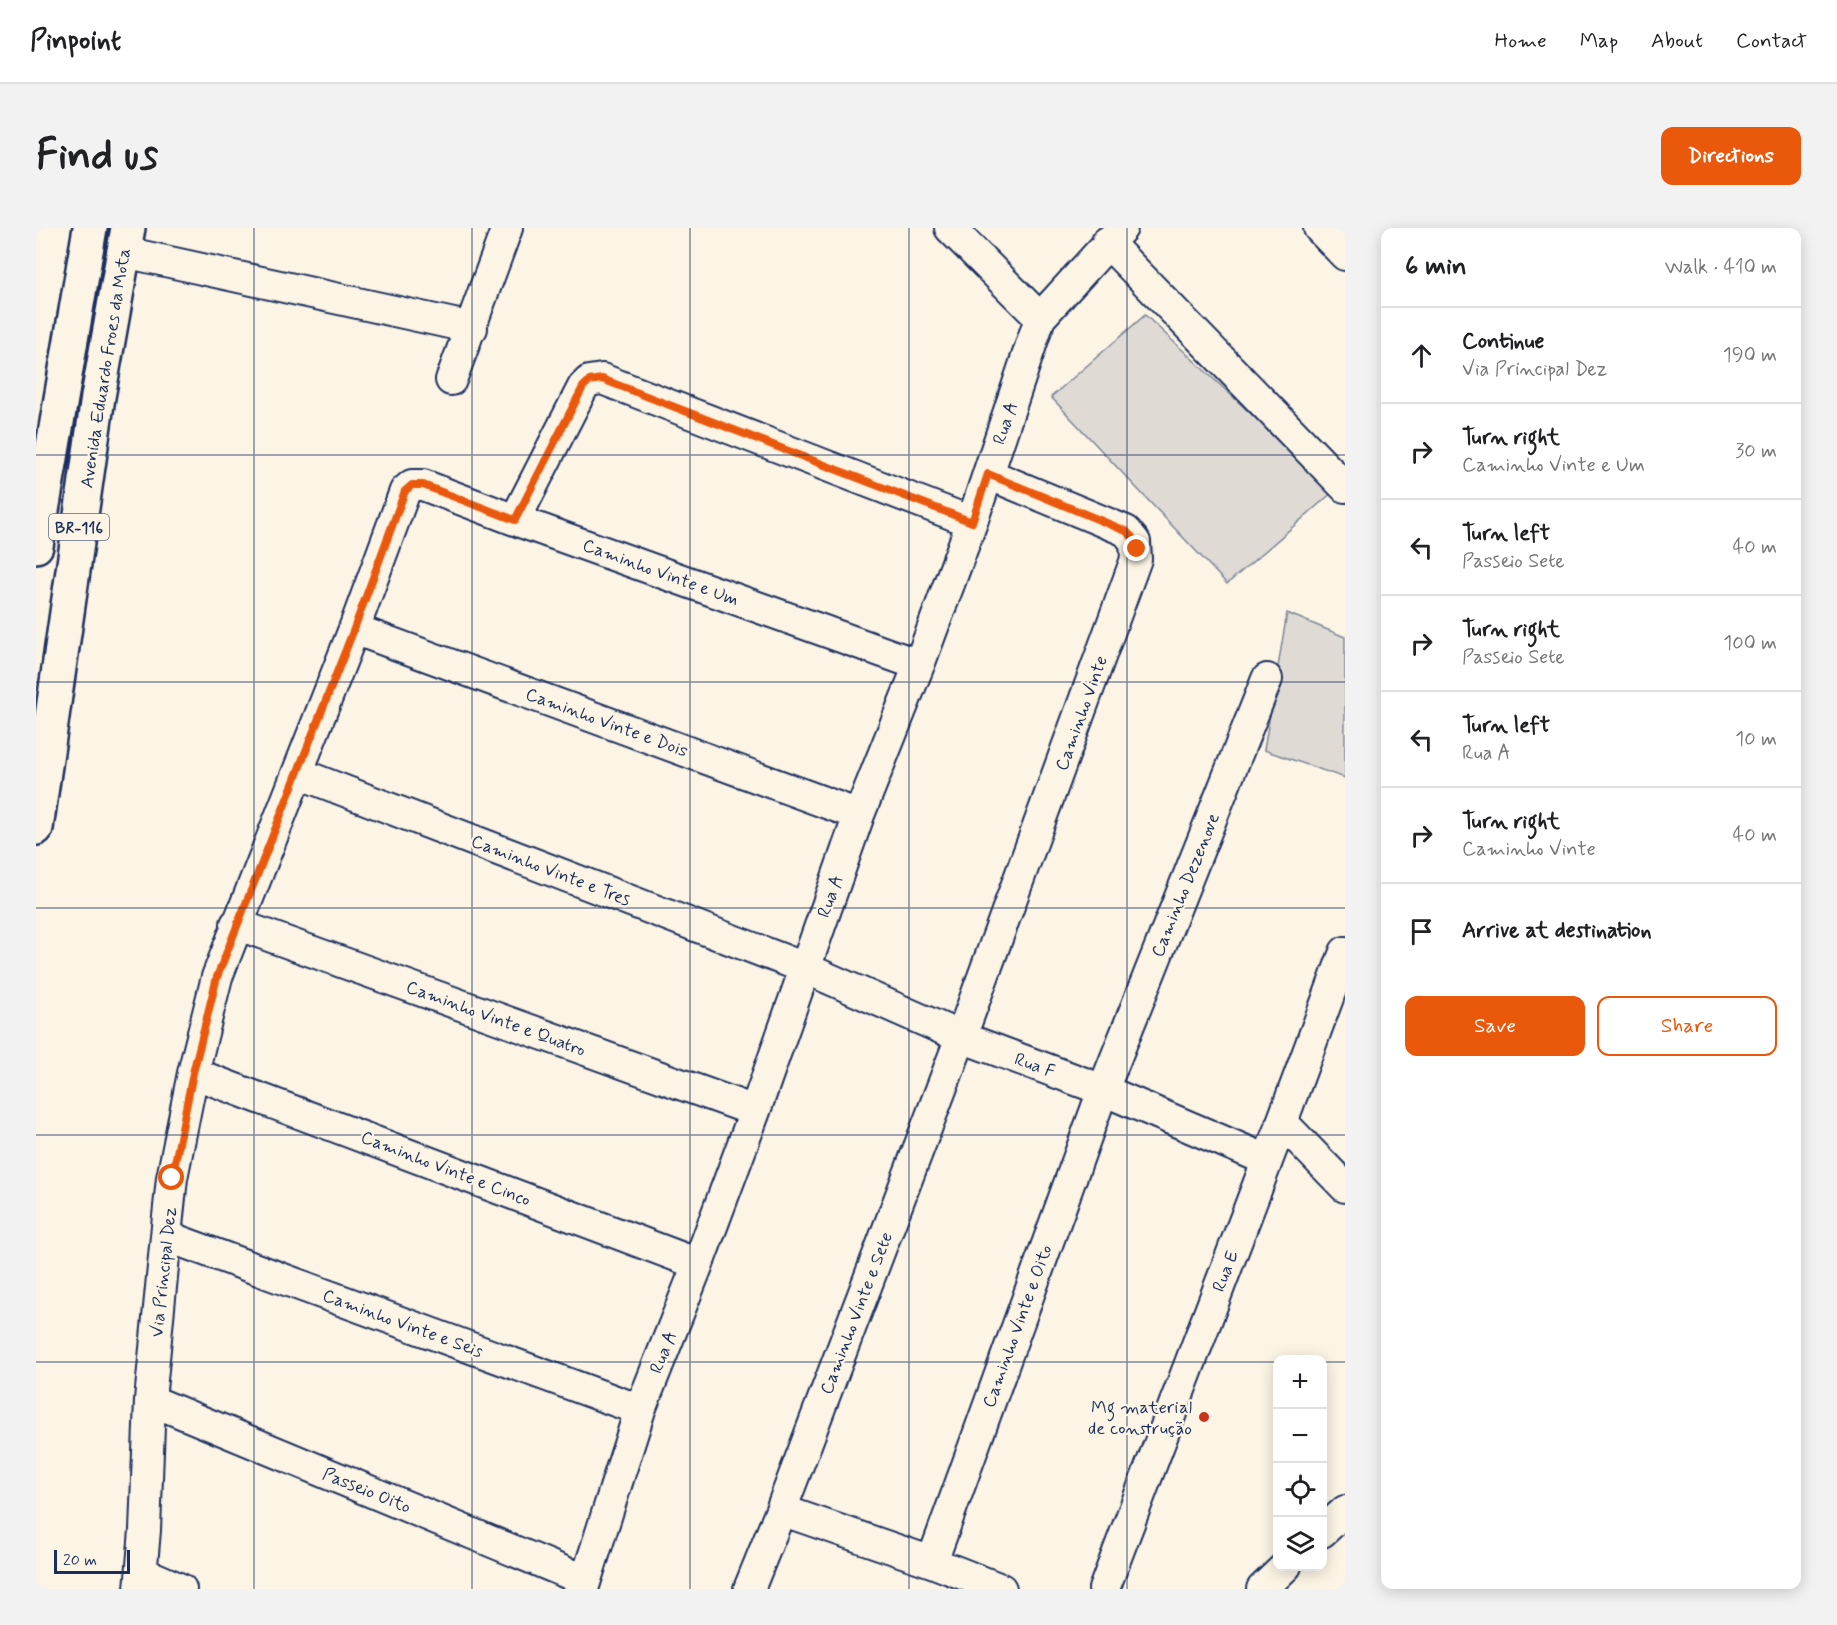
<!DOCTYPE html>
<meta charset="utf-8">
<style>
body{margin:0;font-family:Mynerve,sans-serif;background:#f2f2f2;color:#202124}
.controls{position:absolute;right:18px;bottom:18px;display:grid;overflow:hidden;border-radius:12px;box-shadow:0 3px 15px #0003}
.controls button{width:54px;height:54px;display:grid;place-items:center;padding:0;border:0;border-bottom:2px solid #e0e0e0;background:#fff;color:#202124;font:30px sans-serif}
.scale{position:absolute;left:18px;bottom:15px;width:76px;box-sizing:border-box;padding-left:6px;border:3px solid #1b2f5e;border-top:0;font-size:16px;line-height:21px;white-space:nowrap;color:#1b2f5e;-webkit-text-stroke:4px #fcf5e5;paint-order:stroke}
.stop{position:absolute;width:18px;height:18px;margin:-14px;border:4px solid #ea580c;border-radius:50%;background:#fff}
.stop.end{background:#ea580c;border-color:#fff;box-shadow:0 2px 6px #0008}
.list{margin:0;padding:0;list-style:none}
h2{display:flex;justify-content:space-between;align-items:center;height:78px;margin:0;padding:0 24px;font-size:26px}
h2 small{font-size:20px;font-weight:400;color:#757577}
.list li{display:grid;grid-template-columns:39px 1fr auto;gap:18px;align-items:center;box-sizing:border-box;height:96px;padding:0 24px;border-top:2px solid #e0e0e0}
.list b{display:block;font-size:22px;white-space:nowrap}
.list p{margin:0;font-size:20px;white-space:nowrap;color:#757577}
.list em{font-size:20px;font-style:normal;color:#757577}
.actions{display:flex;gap:12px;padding:18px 24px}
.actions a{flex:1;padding:14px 0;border:2px solid #ea580c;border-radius:12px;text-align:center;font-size:21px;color:#ea580c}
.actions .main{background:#ea580c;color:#fff}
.icon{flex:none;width:33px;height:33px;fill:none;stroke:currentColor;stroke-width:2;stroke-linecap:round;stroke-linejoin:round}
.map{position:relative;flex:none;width:1309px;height:1361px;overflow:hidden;border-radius:12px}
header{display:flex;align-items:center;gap:36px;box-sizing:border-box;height:84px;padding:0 30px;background:#fff;border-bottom:2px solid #e0e0e0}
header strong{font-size:28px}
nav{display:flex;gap:33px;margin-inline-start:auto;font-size:21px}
.intro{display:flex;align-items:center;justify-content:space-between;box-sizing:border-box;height:144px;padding:0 36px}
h1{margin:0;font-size:42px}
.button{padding:15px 27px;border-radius:12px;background:#ea580c;color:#fff;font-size:21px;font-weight:700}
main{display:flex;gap:36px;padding:0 36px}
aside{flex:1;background:#fff;border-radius:12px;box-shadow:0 3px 15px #0003}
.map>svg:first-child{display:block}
</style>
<header>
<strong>Pinpoint</strong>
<nav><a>Home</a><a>Map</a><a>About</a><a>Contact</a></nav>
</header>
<div class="intro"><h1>Find us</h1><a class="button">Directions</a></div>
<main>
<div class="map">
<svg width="1309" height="1361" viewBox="0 0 1309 1361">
<rect width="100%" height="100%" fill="#fcf5e5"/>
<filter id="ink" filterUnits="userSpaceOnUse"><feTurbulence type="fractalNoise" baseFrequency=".0167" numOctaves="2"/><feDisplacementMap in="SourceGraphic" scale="12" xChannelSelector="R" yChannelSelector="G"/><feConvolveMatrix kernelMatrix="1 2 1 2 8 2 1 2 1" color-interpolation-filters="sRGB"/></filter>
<g filter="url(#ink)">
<path fill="#dfdbd4" stroke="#7d8599" stroke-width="1.5" d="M1109 87 1298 263 1191 356 1015 169Z
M1251 385 1309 409V550L1228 522Z"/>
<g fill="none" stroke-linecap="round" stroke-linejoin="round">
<g stroke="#1b2f5e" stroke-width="34">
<path id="minor" d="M914 0 1004 90
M1283 0 1309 27
M1071 14 1309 259
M88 24 436 100
M415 152 471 0
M479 292 547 159 553 153 566 151 936 294
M318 401 823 587
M262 545 769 740 925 809 1067 862 1231 932
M200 696 719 883
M157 845 662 1036
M1246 894 1309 959
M130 1008 604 1182
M114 1172 548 1352
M745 1282 896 1334 965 1361
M1286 1304 1309 1283
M896 1334 1067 862 1231 451
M106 1344 145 1361
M104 1361 109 1302 114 1172 130 1008 136 950 157 845 181 749 318 401 369 263 376 257H387L479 292 883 437
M547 1361 604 1182 662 1036 719 883 823 587 883 437 936 294 1004 90 1086 0
M713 1361 745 1282 925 809 1100 331 1099 314 1090 303 952 246
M1068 1361 1246 894 1309 724
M1226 1361 1250 1338"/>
</g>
<g stroke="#1b2f5e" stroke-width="38">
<path id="trunk" d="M0 318 54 0
M0 600 62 169 92 0"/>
</g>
<use href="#minor" stroke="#fcf5e5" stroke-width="30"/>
<use href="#trunk" stroke="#fcf5e5" stroke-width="33"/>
</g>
</g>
<g fill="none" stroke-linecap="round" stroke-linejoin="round" filter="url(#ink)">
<path stroke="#ea580c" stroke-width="8" d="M136 950 157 845 181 749 318 401 369 263 376 257H387L479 292 547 159 553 153 566 151 936 294 952 246 1090 303 1096 309 1101 321"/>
</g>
<path fill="none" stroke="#1b2f5e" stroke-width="1.5" stroke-opacity="0.55" d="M218 0V1361M436 0V1361M654 0V1361M873 0V1361M1091 0V1361M0 227H1309M0 454H1309M0 680H1309M0 907H1309M0 1134H1242M1286 1134H1309"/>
<circle fill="#c8321e" stroke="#fcf5e5" stroke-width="2" cx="1168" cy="1189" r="6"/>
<g text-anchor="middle" stroke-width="4.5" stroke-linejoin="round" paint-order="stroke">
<rect fill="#fcf5e5" stroke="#5e6a86" stroke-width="1.5" x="13" y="286" width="60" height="26" rx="4.5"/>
<g font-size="16" font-weight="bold" fill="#1b2f5e">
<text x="43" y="305">BR-116</text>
</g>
<g font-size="18" fill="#1b2f5e" stroke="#fcf5e5">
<text transform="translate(69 140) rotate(-81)" y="6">Avenida Eduardo Froes da Mota</text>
<text transform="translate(969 195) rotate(-71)" y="6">Rua A</text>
<text transform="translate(625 344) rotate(20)" y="6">Caminho Vinte e Um</text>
<text transform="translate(1045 485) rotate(-70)" y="6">Caminho Vinte</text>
<text transform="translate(571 494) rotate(20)" y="6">Caminho Vinte e Dois</text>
<text transform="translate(515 642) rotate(21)" y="6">Caminho Vinte e Tres</text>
<text transform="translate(1149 657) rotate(-68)" y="6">Caminho Dezenove</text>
<text transform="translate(794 668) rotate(-70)" y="6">Rua A</text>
<text transform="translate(460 790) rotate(20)" y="6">Caminho Vinte e Quatro</text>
<text transform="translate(999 837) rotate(20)" y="6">Rua F</text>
<text transform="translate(410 940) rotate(21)" y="6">Caminho Vinte e Cinco</text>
<text transform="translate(1189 1043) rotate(-69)" y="6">Rua E</text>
<text transform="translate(127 1044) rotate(-84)" y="6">Via Principal Dez</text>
<text transform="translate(820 1085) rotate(-69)" y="6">Caminho Vinte e Sete</text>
<text transform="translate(367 1095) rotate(20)" y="6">Caminho Vinte e Seis</text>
<text transform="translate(981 1098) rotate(-70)" y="6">Caminho Vinte e Oito</text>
<text transform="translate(627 1124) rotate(-68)" y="6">Rua A</text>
<text transform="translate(331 1262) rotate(22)" y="6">Passeio Oito</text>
</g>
<g font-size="18" fill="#1b2f5e" stroke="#fcf5e5" text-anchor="end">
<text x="1156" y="1185">Mg material<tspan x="1156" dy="21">de construção</tspan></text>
</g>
</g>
</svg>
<div class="controls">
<button>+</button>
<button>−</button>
<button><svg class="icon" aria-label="locate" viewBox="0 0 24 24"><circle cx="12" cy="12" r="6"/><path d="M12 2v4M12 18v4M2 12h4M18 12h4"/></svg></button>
<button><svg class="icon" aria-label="layers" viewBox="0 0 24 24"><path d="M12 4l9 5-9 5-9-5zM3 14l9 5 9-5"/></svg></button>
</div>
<div class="scale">20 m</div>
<div class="stop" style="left:136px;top:950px"></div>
<div class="stop end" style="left:1101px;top:321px"></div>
</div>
<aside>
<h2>6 min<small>Walk · 410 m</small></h2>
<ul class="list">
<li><svg class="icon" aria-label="ahead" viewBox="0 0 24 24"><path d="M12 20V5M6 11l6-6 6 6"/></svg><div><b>Continue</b><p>Via Principal Dez</p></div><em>190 m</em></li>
<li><svg class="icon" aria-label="right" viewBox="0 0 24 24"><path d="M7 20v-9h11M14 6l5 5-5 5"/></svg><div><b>Turn right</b><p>Caminho Vinte e Um</p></div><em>30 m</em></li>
<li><svg class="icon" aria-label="left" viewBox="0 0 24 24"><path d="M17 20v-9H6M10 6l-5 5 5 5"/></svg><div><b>Turn left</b><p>Passeio Sete</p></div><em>40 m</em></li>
<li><svg class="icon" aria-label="right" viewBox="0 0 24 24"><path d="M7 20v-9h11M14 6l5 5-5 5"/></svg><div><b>Turn right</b><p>Passeio Sete</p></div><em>100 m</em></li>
<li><svg class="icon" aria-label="left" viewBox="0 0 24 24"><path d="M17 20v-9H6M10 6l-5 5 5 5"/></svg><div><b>Turn left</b><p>Rua A</p></div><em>10 m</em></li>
<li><svg class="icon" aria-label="right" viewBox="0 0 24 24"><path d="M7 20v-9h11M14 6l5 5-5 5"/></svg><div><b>Turn right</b><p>Caminho Vinte</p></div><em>40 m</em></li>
<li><svg class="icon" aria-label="arrive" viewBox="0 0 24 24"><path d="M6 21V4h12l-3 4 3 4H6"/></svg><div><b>Arrive at destination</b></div></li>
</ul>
<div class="actions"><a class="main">Save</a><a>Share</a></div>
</aside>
</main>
